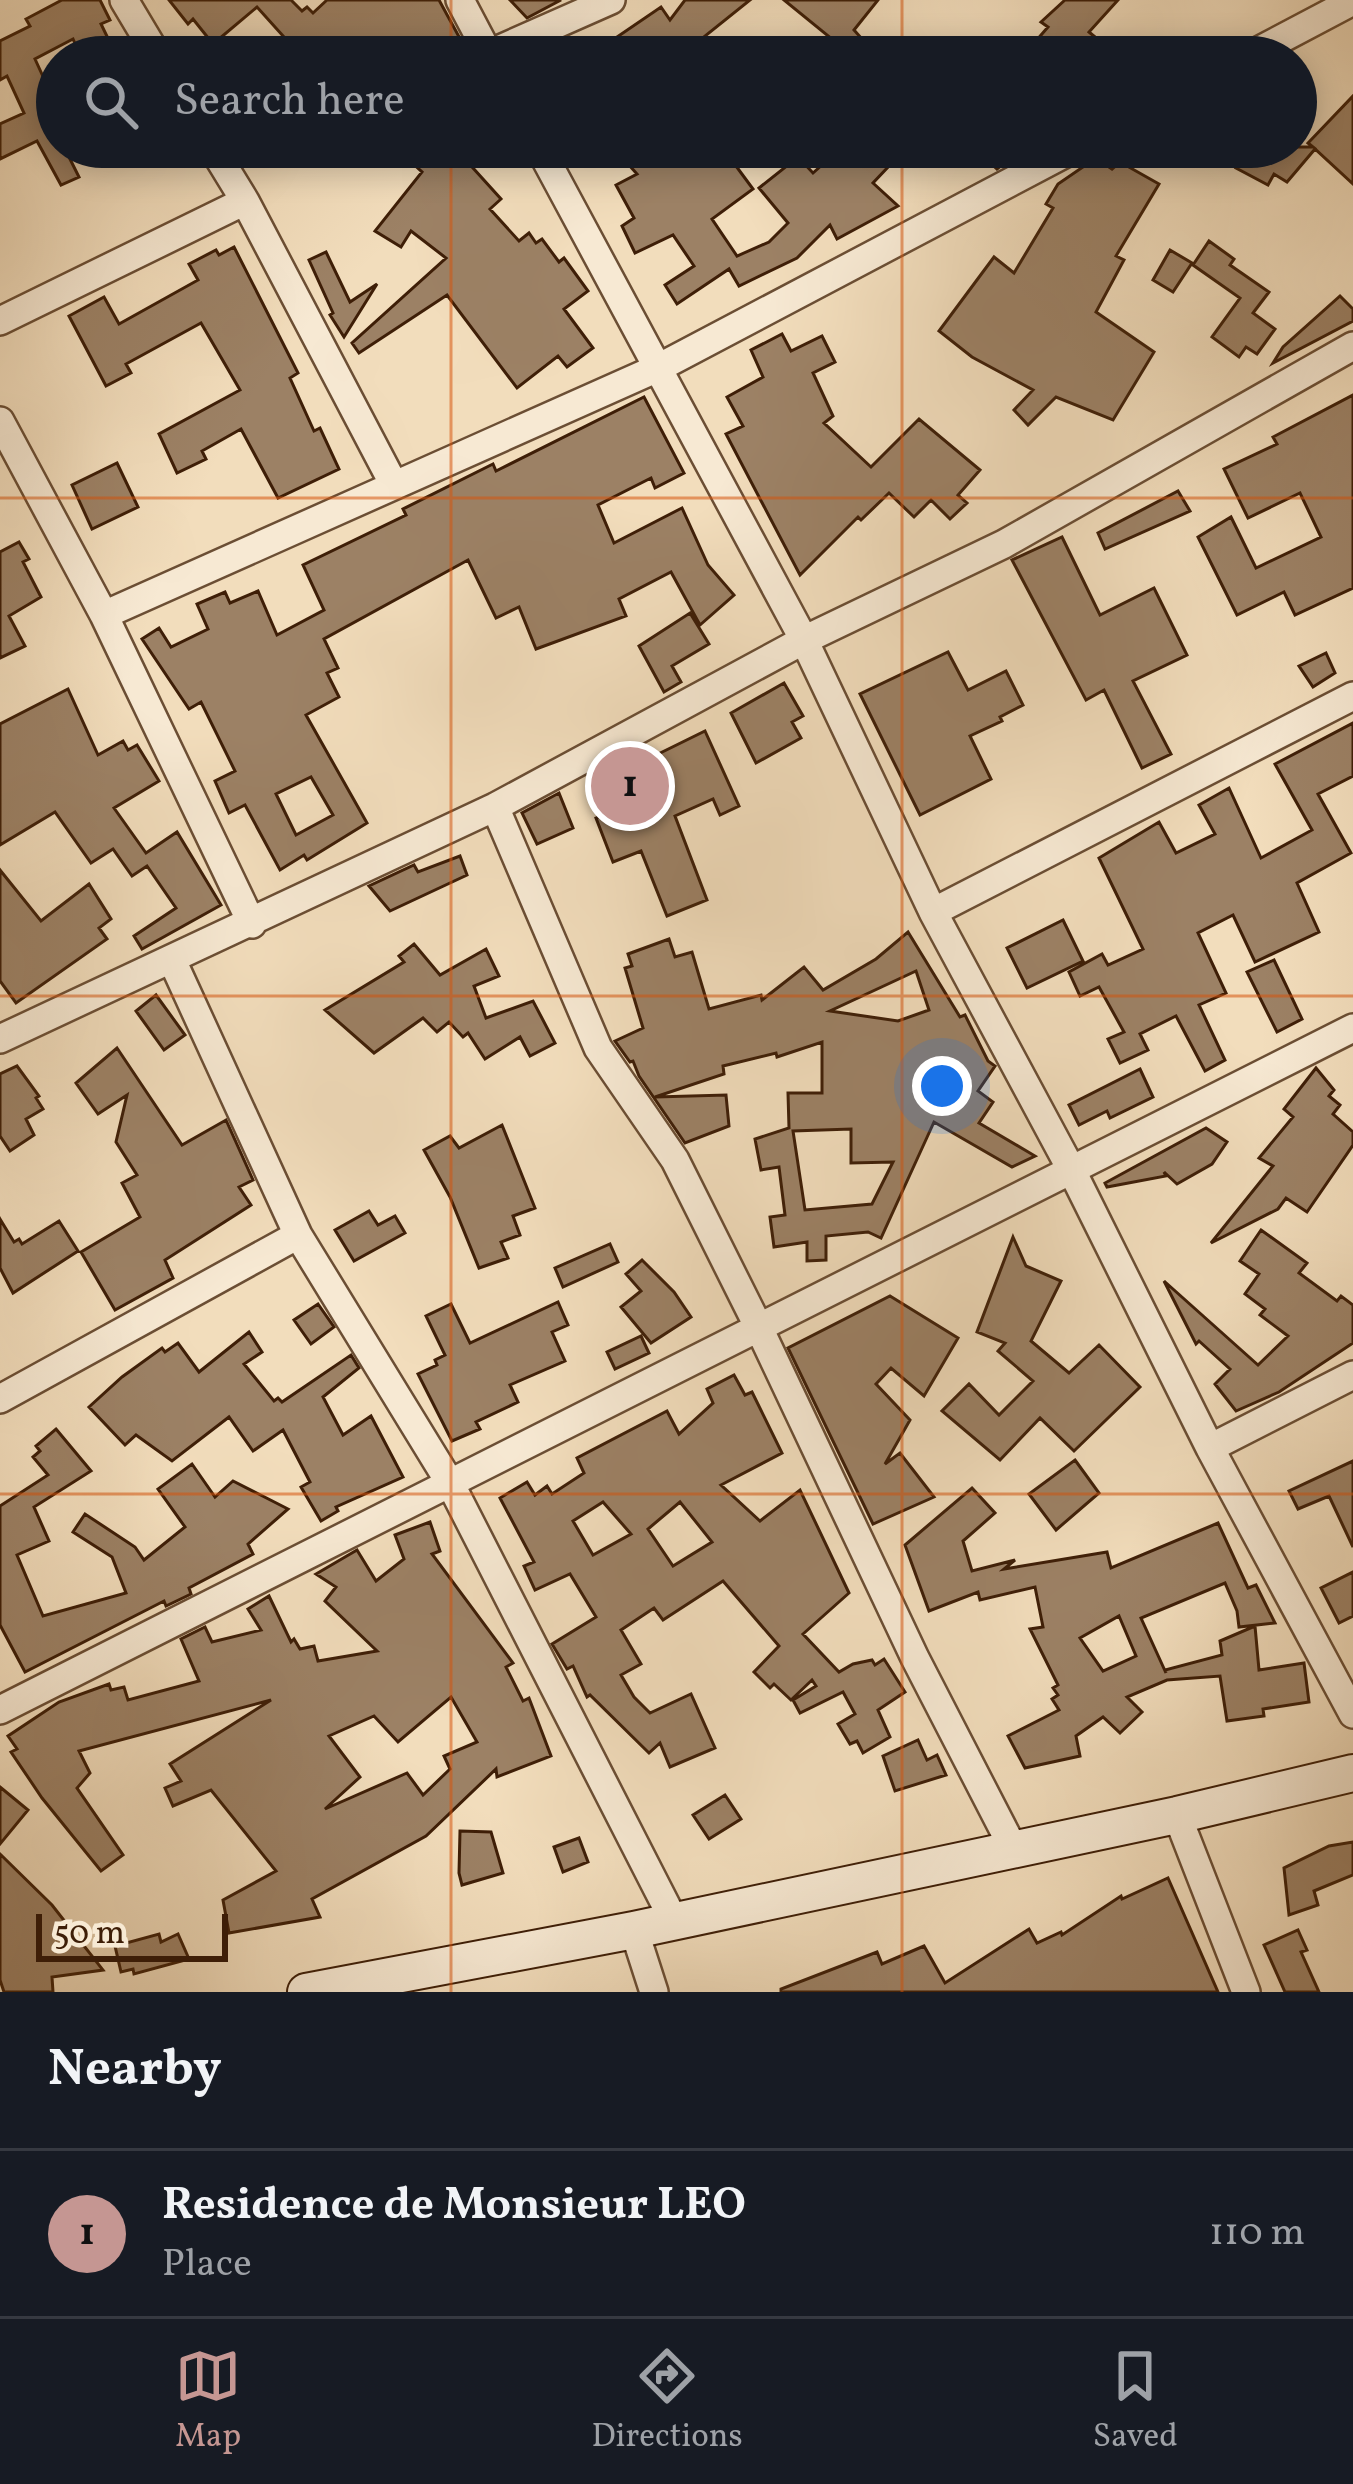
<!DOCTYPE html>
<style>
body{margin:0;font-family:Vollkorn,serif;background:#20242c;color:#f1f3f6}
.scale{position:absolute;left:36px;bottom:30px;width:192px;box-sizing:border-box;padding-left:12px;border:6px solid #3e1e07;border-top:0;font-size:33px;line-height:42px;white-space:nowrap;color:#3e1e07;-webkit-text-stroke:9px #f7e9d3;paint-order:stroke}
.you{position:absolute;left:942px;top:1086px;width:42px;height:42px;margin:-30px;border:9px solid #fff;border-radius:50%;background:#1a73e8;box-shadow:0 0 0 18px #1a73e833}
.badge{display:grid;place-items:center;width:78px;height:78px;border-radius:50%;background:#c59692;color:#111;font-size:39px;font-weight:700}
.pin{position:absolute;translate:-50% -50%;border:6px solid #fff;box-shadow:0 3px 12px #0006}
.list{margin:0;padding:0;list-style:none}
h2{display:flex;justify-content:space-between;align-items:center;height:156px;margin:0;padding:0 48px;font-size:51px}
h2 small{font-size:39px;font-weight:400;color:#9ea1a6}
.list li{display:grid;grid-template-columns:78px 1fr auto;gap:36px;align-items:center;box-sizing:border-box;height:168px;padding:0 48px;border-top:3px solid #363941}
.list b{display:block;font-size:45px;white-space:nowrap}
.list p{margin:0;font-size:39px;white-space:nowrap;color:#9ea1a6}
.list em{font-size:39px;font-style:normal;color:#9ea1a6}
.icon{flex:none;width:66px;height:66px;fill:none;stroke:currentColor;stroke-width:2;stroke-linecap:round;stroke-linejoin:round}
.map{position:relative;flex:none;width:1353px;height:1992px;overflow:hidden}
.search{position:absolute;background:#171b24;box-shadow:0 6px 30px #0003;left:36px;right:36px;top:36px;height:132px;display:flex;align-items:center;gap:30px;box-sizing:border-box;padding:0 42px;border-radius:66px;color:#9ea1a6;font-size:45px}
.sheet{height:324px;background:#171b24}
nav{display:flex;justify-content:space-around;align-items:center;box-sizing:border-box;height:168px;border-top:3px solid #363941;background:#171b24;font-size:33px;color:#9ea1a6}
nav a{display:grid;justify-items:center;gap:6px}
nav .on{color:#c59692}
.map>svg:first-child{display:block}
</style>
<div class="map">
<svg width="1353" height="1992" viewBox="0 0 1353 1992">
<rect width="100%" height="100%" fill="#f2ddbc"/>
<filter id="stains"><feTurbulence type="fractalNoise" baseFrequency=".00167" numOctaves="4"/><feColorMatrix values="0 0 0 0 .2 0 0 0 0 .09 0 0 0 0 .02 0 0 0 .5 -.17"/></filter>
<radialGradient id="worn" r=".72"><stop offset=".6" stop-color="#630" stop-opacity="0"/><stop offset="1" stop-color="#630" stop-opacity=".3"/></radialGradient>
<path fill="#9c8165" stroke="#3e1e07" stroke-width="3" fill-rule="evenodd" d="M62 0H100L110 20 101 24 117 57H81L73 39 35 59 51 94 57 91V147H64L79 177 61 185 37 141 0 159V124L24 113 7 76 0 80V41L30 26 26 19Z
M169 0H291L302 11 307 7 313 13 327 0H439L470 57H302L257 7 213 44 193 19 188 24Z
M510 0H561L527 18Z
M685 0H750L705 36 727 57H634L617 37 661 7 670 20Z
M784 0H878L854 30 878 57H821L832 39Z
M1065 0H1118L1089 32 1119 57H1022L1048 27 1041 22Z
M1353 96V184L1315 149 1287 182 1274 174 1268 185 1236 168 1252 147H1313L1308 143Z
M395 147H454L501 199 490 209 519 241 529 233 536 243 542 239 559 262 564 258 588 291 564 309 593 348 567 367 558 356 517 388 447 295 359 353 352 343 446 258 411 231 401 247 375 231 422 172Z
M613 147H722L753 189 712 219 737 256 769 242 788 223 759 188 798 157 813 173 842 147H907L873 183 898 206 837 239 830 225 797 258 739 286 729 269 677 304 665 285 694 266 673 235 635 253 622 226 634 218 616 185 637 174Z
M973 147H1024L997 169Z
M1096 158 1112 169 1120 162 1159 184 1116 256 1124 260 1096 312 1154 352 1113 420 1056 397 1028 425 1014 410 1033 390 972 357 939 331 994 257 1014 273 1053 208 1046 204 1058 184Z
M1209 241 1234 259 1230 265 1269 292 1253 313 1275 329 1257 354 1246 347 1239 357 1212 337 1240 298 1193 265Z
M234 247 298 373 290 378 314 431 320 428 339 469 278 498 241 429 202 451 206 459 177 473 159 434 240 390 201 323 126 364 131 373 106 386 69 316 104 297 119 324 198 280 189 264 216 250 219 255Z
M1170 250 1192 263 1173 292 1153 280Z
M326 252 350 302 377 284 344 337 330 315 333 313 309 260Z
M1340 296 1353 309V321L1273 363 1283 347Z
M782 334 791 351 822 336 835 362 813 373 833 416 824 423 871 467 919 419 980 470 958 495 967 503 950 519 931 500 914 517 889 493 861 520 858 517 800 575 726 434 743 426 727 397 763 377 751 350Z
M1353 395V588L1295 615 1284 592 1237 615 1198 537 1231 517 1256 568 1321 537 1300 493 1248 518 1224 469 1277 444 1273 437Z
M644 397 684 473 655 488 651 478 598 505 614 543 682 508 708 565 734 595 700 625 671 572 619 599 626 616 536 649 519 607 496 618 468 560 324 639 338 668 327 673 339 697 306 715 367 823 307 860 304 855 280 870 245 805 229 813 215 781 235 771 201 702 189 709 142 639 159 628 171 647 208 629 197 604 225 592 230 603 258 591 277 635 324 610 303 565 406 515 403 509 493 464 496 471ZM311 777 333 815 296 835 276 794Z
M117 463 138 507 92 529 72 485Z
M1178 491 1190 511 1105 549 1098 533Z
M1062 537 1100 615 1154 588 1187 655 1133 681 1171 754 1142 768 1104 690 1086 700 1012 560Z
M19 542 29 559 23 562 41 597 9 616 25 646 0 658V552Z
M690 613 709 644 672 666 681 682 664 692 639 646Z
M948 652 968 690 1006 671 1023 705 1000 717 1002 721 970 736 991 779 920 815 860 694Z
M1326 653 1335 673 1313 687 1299 666Z
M784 683 803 716 792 722 801 738 756 763 731 713Z
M68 689 98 755 123 741 128 750 137 745 159 781 114 808 146 853 177 832 221 905 142 949 134 936 176 908 147 866 132 876 113 849 91 863 55 812 0 845V724Z
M1353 723V776L1318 794 1351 853 1297 883 1319 932 1255 962 1233 915 1198 933 1226 993 1199 1005 1225 1060 1205 1071 1176 1016 1140 1034 1148 1050 1120 1063 1108 1039 1124 1032 1099 987 1080 996 1069 972 1102 954 1108 965 1143 949 1099 858 1159 822 1176 853 1215 834 1199 805 1229 788 1261 858 1312 830 1275 764Z
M705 731 739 806 720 815 713 799 675 816 707 900 667 916 641 851 613 862 596 818 626 806 615 780 647 766 642 762Z
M559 793 573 828 537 844 522 813Z
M460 856 467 875 390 911 369 886 414 865 418 872Z
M0 870 41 921 89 884 111 919 99 928 107 939 16 1003 0 981Z
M1063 920 1083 961 1027 988 1007 948Z
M908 932 960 1017 965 1015 988 1061 995 1066 978 1091 993 1102 979 1123 1035 1156 1012 1167 934 1122 881 1238 868 1232 826 1236V1260L807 1261V1242L774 1247 770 1217 785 1215 779 1167 761 1170 755 1139 789 1128 788 1093H822V1042L777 1057 776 1053 723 1066 724 1074 655 1097 726 1095 729 1126 685 1143 639 1076 633 1061 630 1062 615 1041 643 1028 625 968 632 966 628 954 669 939 675 957 692 952 709 1009 761 995 762 1000 804 967 823 990 876 959ZM916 971 929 1010 898 1021 830 1011ZM851 1129V1163L893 1162 872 1204 805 1210 793 1131Z
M414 944 440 975 486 949 499 976 474 986 486 1018 533 1001 555 1043 530 1056 520 1037 485 1059 468 1033 463 1037 449 1022 437 1032 423 1018 374 1053 325 1010 404 962 399 956Z
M1274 960 1302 1019 1277 1032 1247 972Z
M156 995 185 1035 164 1050 136 1011Z
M117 1048 182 1145 226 1120 253 1180 239 1187 251 1205 165 1260 173 1278 115 1310 81 1252 140 1217 122 1183 137 1175 116 1142 127 1095 98 1114 76 1083Z
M17 1066 39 1096 36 1098 43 1109 26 1119 34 1135 10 1151 0 1136V1074Z
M1316 1068 1334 1090 1329 1096 1340 1105 1333 1114 1353 1132V1145L1307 1212 1286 1198 1278 1209 1211 1243 1273 1166 1259 1158 1293 1117 1284 1109Z
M1140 1069 1153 1097 1110 1118 1107 1111 1079 1125 1069 1105Z
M502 1125 535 1208 513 1216 520 1235 501 1242 508 1258 479 1268 450 1197 424 1150 450 1136 459 1148Z
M1206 1128 1227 1142 1212 1164 1177 1184 1164 1172 1166 1176 1107 1187 1105 1183Z
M369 1211 378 1225 395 1216 405 1233 354 1261 335 1230Z
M0 1219 14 1242 19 1239 22 1244 59 1221 78 1251 13 1293 0 1268Z
M1261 1230 1307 1263 1299 1273 1337 1301 1341 1296 1353 1305V1343L1279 1392 1236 1411 1215 1384 1230 1369 1199 1341 1196 1344 1164 1281 1258 1365 1288 1336 1260 1315 1265 1309 1245 1294 1259 1274 1240 1261Z
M1013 1237 1026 1266 1061 1281 1031 1341 1069 1373 1099 1345 1140 1387 1074 1451 1040 1418 1000 1460 942 1411 969 1384 999 1415 1033 1381 998 1351 1005 1343 977 1332Z
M610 1244 618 1262 563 1287 555 1268Z
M642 1260 674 1292 691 1317 651 1343 621 1307 641 1291 626 1274Z
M890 1296 958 1338 924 1396 891 1368 876 1384 910 1420 885 1464 900 1453 934 1497 873 1524 788 1348Z
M558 1302 568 1325 552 1332 565 1361 510 1385 518 1402 476 1422 480 1429 452 1441 418 1374 437 1365 435 1360 445 1355 426 1316 451 1304 470 1343Z
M318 1304 334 1327 311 1344 294 1320Z
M249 1332 262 1352 244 1364 274 1401 278 1398 282 1402 351 1355 359 1368 323 1397 343 1435 371 1416 403 1477 336 1507 338 1511 321 1521 301 1487 310 1482 283 1430 253 1451 229 1417 172 1461 136 1435 125 1445 89 1407 122 1377 162 1348 165 1352 178 1343 199 1372Z
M641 1336 649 1353 615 1369 607 1352Z
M734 1375 745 1395 752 1392 782 1453 721 1485 760 1521 800 1490 849 1593 803 1634 839 1672 853 1664 872 1660 875 1665 884 1659 905 1692 878 1710 890 1737 863 1753 857 1741 850 1744 838 1724 855 1714 843 1692 800 1713 793 1700 816 1686 812 1680 791 1700 774 1684 770 1688 754 1672 779 1646 723 1581 663 1620 654 1608 621 1630 641 1664 621 1675 634 1697 650 1713 691 1694 715 1748 670 1767 660 1743 649 1753 590 1695 587 1697 573 1666 567 1669 552 1644 596 1617 570 1574 535 1590 524 1566 534 1562 500 1498 527 1482 535 1495 547 1486 552 1494 584 1473 577 1458 667 1411 679 1434 713 1403 707 1389ZM603 1502 631 1534 593 1555 573 1521ZM680 1502 712 1542 673 1566 648 1529Z
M56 1429 91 1471 34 1507 49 1541 17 1555 43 1616 126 1593 112 1557 73 1532 85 1514 135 1547 144 1560 185 1527 158 1489 192 1464 215 1497 233 1481 288 1509 248 1544 253 1554 189 1588 191 1594 166 1606 164 1601 25 1672 0 1625V1506L48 1475 33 1457 40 1451 36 1446Z
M1075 1460 1099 1493 1056 1530 1029 1494Z
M1353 1461V1547L1329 1496 1298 1509 1289 1491Z
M972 1488 995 1513 963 1541 972 1571 1015 1560 1004 1569 1107 1552 1111 1568 1218 1523 1248 1588 1256 1585 1275 1623 1239 1627 1237 1611 1225 1583 1141 1618 1166 1673 1165 1670 1222 1655 1220 1641 1255 1626 1259 1670 1304 1663 1309 1702 1263 1709 1264 1716 1227 1721 1220 1676 1167 1680 1127 1697 1142 1712 1120 1733 1103 1717 1076 1736 1080 1756 1025 1768 1008 1736 1059 1710 1052 1699 1058 1695 1053 1688 1058 1685 1030 1629 1043 1627 1035 1587 980 1600 978 1592 929 1611 905 1545ZM1119 1616 1136 1656 1103 1671 1080 1638Z
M430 1522 440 1551 432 1554 513 1663 506 1667 523 1701 529 1698 551 1756 497 1777 496 1769 426 1836 312 1899 320 1917 229 1933 223 1900 276 1871 211 1790 173 1806 165 1788 181 1781 170 1764 271 1700 79 1751 90 1773 77 1788 123 1855 101 1871 42 1798 11 1752 17 1749 8 1736 59 1702 109 1684 111 1690 124 1687 128 1700 199 1681 181 1639 205 1627 212 1642 261 1630 248 1609 269 1596 291 1642 294 1639 300 1649 314 1646 318 1661 377 1651 325 1601 336 1587 316 1574 357 1550 376 1581 404 1559 395 1535ZM451 1697 477 1742 444 1756 450 1769 423 1795 407 1773 325 1809 360 1777 329 1736 374 1716 398 1742Z
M1353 1572V1616L1339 1623 1321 1588Z
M918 1740 927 1760 937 1755 946 1775 895 1791 883 1756Z
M0 1787 28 1810 0 1844Z
M725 1795 741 1819 709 1839 693 1815Z
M460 1831 491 1832 503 1873 462 1885 459 1873Z
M579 1838 588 1862 563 1872 554 1847Z
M1353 1842V1875L1314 1891 1318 1905 1289 1915 1284 1868 1329 1846Z
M0 1854 52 1905 103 1970 52 1977 53 1992H4L0 1980Z
M1168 1878 1218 1992H781V1989L877 1952 882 1964 924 1946 945 1983 1029 1929 1037 1943 1061 1932 1062 1935 1121 1896 1122 1899Z
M1298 1930 1307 1950 1301 1952 1319 1992H1285L1264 1945Z
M159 1934 161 1942 178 1934 189 1959 134 1974 133 1969 121 1972 115 1946Z"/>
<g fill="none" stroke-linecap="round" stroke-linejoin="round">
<g stroke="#6b4e34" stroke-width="32">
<path id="street" d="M124 0 158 57
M460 0 490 57
M489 54 611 0
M1247 57 1353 1
M212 147 245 201 393 483
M539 147 804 640 933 912 1072 1171 1210 1448 1353 1714
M0 321 245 201
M0 421 104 615 252 924
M104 615 660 367 1077 147
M495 807 598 1048 675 1160 759 1328 915 1658 1013 1848
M933 912 1353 696
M172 960 298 1235 450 1483 674 1921
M0 1039 495 807 804 640 1004 544 1353 346
M0 1399 298 1235
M1210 1448 1353 1375
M0 1710 1353 1028
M1177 1815 1246 1992
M634 1930 654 1992"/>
</g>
<g stroke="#3e1e07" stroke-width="40">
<path id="secondary" d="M306 1992 634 1930 1177 1815 1353 1773"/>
</g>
<use href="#street" stroke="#f7e9d3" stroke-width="27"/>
<use href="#secondary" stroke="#f7e9d3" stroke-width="36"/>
</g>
<path fill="none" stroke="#d7530c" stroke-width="3" stroke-opacity="0.55" d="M451 0V57M902 0V57M451 147V1992M902 147V1992M0 498H1353M0 996H1353M0 1494H1353"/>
<rect width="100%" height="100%" filter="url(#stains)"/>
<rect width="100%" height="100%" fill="url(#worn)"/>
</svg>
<div class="scale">50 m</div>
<div class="you"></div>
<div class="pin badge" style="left:630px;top:786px">1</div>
<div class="search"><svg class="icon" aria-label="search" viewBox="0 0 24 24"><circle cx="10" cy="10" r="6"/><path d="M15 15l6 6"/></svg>Search here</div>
</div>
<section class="sheet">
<h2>Nearby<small></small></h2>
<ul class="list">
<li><span class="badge">1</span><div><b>Residence de Monsieur LEO</b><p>Place</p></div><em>110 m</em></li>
</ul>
</section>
<nav>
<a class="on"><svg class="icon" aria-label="map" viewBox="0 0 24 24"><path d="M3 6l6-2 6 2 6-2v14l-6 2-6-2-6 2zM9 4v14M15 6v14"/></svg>Map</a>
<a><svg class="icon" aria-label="directions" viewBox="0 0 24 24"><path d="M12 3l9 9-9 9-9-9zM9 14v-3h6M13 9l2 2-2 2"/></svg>Directions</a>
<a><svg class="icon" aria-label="saved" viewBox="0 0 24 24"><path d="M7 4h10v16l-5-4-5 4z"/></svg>Saved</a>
</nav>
